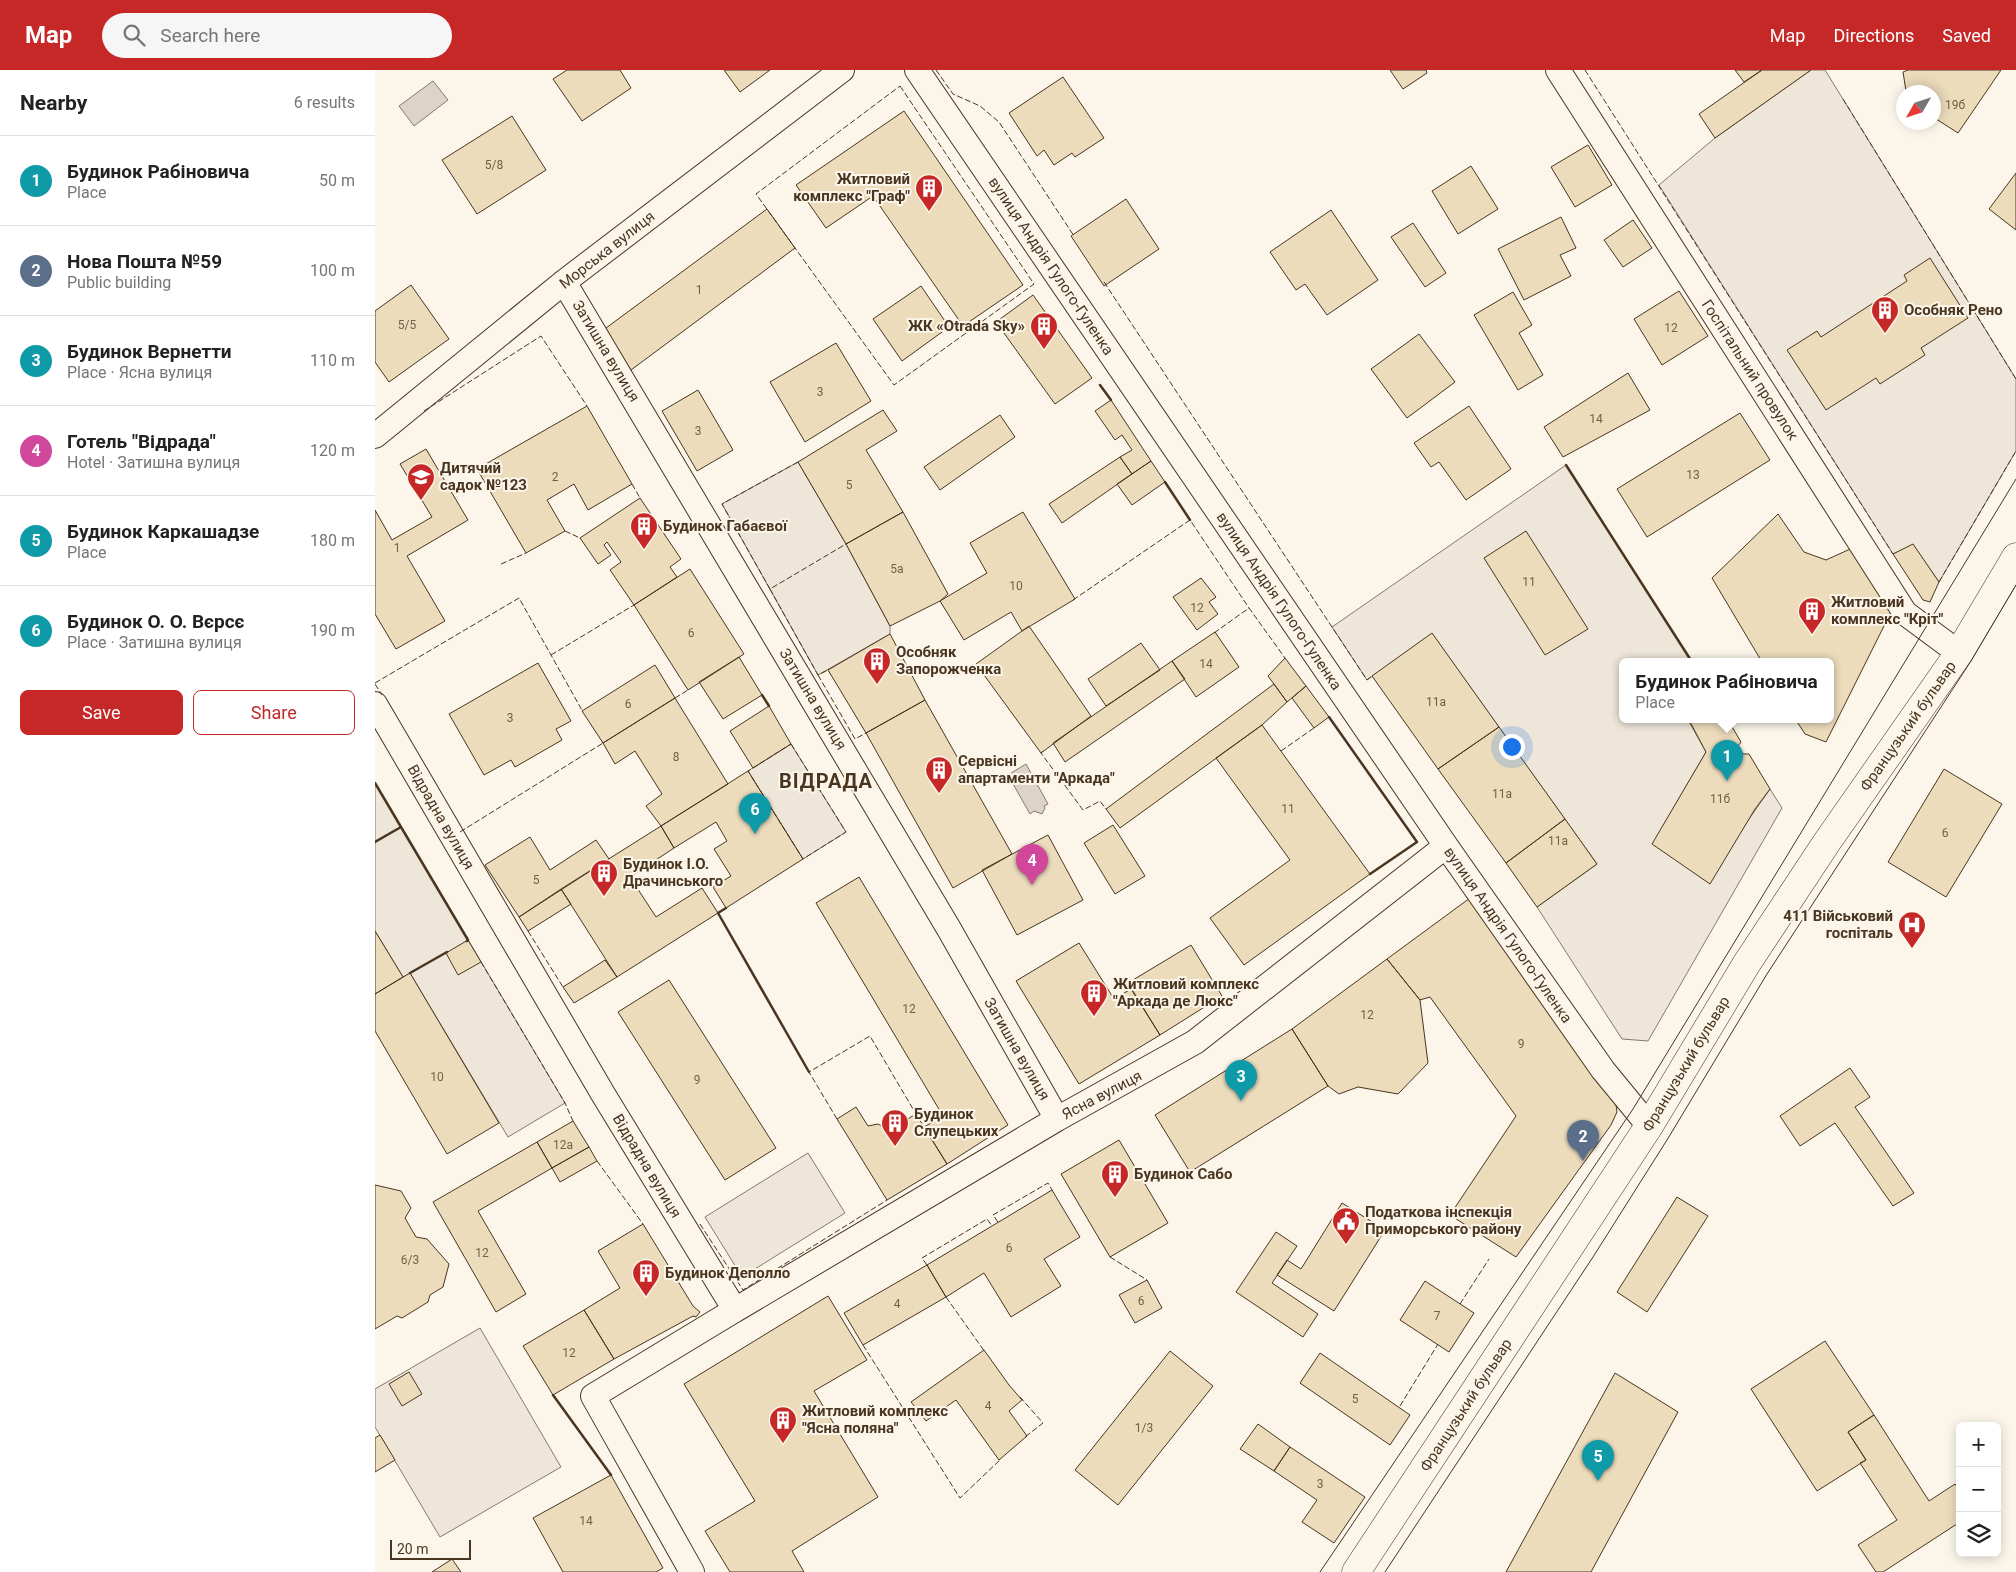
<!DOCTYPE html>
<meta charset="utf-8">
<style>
body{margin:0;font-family:Roboto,sans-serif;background:#f6f6f6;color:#222}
.controls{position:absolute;right:15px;bottom:15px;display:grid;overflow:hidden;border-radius:8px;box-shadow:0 2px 12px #0003}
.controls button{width:45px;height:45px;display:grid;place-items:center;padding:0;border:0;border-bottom:1px solid #e0e0e0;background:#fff;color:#222;font:25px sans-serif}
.compass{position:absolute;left:1521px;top:15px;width:45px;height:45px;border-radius:50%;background:#fff;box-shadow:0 2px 12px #0003;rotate:231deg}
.scale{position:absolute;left:15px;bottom:12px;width:81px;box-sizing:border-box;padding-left:5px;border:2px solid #4a3520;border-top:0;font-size:14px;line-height:18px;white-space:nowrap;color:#4a3520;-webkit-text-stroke:4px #fbf6e9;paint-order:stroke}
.you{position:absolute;left:1136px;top:676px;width:18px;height:18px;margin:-12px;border:4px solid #fff;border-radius:50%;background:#1a73e8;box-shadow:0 0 0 8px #1a73e833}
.badge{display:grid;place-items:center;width:32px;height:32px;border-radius:50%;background:#c62828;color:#fff;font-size:16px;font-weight:700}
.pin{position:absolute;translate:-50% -41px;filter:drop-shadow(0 1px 2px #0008)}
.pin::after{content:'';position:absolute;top:26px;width:18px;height:15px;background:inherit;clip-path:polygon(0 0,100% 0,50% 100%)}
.popup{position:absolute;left:1244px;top:588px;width:215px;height:65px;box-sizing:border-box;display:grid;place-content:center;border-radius:8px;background:#fff;filter:drop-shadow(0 1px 4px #0005);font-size:16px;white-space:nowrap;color:#767676}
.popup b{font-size:19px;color:#222}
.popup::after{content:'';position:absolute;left:50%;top:100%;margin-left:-10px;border:10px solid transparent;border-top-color:#fff}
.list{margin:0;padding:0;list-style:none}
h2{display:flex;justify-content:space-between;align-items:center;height:65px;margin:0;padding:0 20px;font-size:21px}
h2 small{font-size:16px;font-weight:400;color:#767676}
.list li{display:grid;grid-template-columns:32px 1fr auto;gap:15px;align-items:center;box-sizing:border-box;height:90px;padding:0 20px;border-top:1px solid #e0e0e0}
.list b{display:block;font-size:19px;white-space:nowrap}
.list p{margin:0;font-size:16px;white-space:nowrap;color:#767676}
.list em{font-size:16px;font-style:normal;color:#767676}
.actions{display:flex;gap:10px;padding:15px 20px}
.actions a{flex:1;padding:11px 0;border:1px solid #c62828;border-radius:8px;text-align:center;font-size:18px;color:#c62828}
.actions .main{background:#c62828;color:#fff}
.icon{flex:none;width:28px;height:28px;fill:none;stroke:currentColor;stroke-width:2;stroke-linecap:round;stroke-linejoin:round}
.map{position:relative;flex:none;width:1641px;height:1502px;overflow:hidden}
header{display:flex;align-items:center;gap:30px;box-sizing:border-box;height:70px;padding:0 25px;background:#c62828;color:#fff}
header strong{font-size:24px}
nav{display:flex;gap:28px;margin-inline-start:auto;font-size:18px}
.search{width:350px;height:45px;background:#f6f6f6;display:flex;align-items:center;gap:12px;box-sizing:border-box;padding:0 18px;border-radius:28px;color:#767676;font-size:19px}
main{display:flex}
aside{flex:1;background:#fff}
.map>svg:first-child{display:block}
</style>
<header>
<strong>Map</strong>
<div class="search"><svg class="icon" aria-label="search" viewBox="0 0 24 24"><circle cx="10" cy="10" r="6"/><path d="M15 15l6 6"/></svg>Search here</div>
<nav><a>Map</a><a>Directions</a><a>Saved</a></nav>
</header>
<main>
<aside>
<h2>Nearby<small>6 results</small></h2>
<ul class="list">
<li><span class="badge" style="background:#0f9aa8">1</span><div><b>Будинок Рабіновича</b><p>Place</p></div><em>50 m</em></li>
<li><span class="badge" style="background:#5c6f8a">2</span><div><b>Нова Пошта №59</b><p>Public building</p></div><em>100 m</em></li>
<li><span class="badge" style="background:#0f9aa8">3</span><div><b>Будинок Вернетти</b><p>Place · Ясна вулиця</p></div><em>110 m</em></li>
<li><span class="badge" style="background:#d1479c">4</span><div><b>Готель &quot;Відрада&quot;</b><p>Hotel · Затишна вулиця</p></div><em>120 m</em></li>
<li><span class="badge" style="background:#0f9aa8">5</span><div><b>Будинок Каркашадзе</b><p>Place</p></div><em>180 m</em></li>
<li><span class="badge" style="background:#0f9aa8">6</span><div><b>Будинок О. О. Вєрсє</b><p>Place · Затишна вулиця</p></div><em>190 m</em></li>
</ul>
<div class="actions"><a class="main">Save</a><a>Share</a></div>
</aside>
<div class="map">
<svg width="1641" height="1502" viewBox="0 0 1641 1502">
<rect width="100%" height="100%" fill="#fbf6e9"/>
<path fill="#ede6d9" stroke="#887966" d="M1436 0H1450L1641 309V381L1564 512 1538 475 1518 484 1284 115 1340 68Z
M423 392 471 474 515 556V564L443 605 347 434Z
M1191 395 1317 592H1248V650H1313L1331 682 1278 774 1365 762 1395 719 1407 738 1273 971 1247 969 1162 837 1222 794 1057 564 992 610 957 557Z
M416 674 471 762 428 789 373 701Z
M0 713 190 1033 133 1067 35 903 28 907 0 861Z
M433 1083 470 1143 367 1207 330 1147Z
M105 1258 186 1397 65 1467 0 1357V1319Z"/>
<path fill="#dcd4c6" stroke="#887966" d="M58 11 73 30 39 56 24 36Z
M651 694 673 734 669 736 670 738 667 744 659 741 655 744 633 705Z"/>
<path fill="#ecdcbc" stroke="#4a3520" d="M192 0H245L256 18 207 51 178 9Z
M349 0H395L365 22Z
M1015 0H1051L1052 3 1028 19Z
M1360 0H1387L1369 12Z
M1387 0H1436L1340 68 1324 44Z
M1533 0H1626L1583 63 1558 47V22L1531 21 1528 2Z
M688 7 729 68 700 87 697 83 679 95 669 80 662 86 634 43Z
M529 41 648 215 588 256 498 126 451 158 421 115Z
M137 46 171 100 102 144 67 90Z
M1213 75 1237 115 1200 137 1176 97Z
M1096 96 1123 139 1083 164 1057 121Z
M1641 103V160L1614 139Z
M751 129 784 179 729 216 696 166Z
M392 139 420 178 256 300 227 261Z
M956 140 1003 210 952 245 930 214 921 220 895 182Z
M1186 147 1201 178 1185 185 1196 206 1149 230 1123 179Z
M1258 150 1277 178 1248 197 1229 170Z
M1038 153 1071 203 1050 217 1016 167Z
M1555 188 1593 248 1546 278 1550 285 1505 314 1501 308 1451 340 1412 280 1442 261 1446 267 1532 211 1529 205Z
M36 215 74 269 14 312 0 292V241Z
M546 216 574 257 527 291 498 249Z
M1304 221 1333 266 1287 295 1259 249Z
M1138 222 1157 255 1144 263 1168 305 1143 320 1099 245Z
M658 225 717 308 680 334 621 252Z
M1044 264 1080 312 1032 348 996 299Z
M461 273 496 331 430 372 395 312Z
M1253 303 1275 340 1188 387 1169 357Z
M323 320 358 380 322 401 287 341Z
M736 330 776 391 757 404 745 387 757 380 747 365 740 370 720 341Z
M212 336 257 414 213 440 199 414 172 430 190 461 151 483 102 399Z
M1094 336 1136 399 1091 430 1064 392 1056 397 1039 373Z
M508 340 522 361 491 380 528 442 471 474 423 392Z
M1365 343 1395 390 1272 467 1242 419Z
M625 345 640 367 565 420 549 397Z
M51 379 93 450 32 486 70 551 21 579 0 544V440L17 470 57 447 25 394Z
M745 387 757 404 687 453 674 434Z
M776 391 790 412 757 435 742 414Z
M265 428 306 489 295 497 302 507 259 535 235 500 246 492 232 472 229 475 236 485 223 494 205 468Z
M528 442 573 524 565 531 515 556 471 474Z
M648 442 700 529 647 561 636 542 589 570 565 531 612 503 595 473Z
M1403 444 1429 482 1451 490 1484 475 1518 538 1451 672 1430 664 1421 650H1456V592H1387L1337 508Z
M1151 461 1213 559 1170 585 1109 488Z
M1538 474 1564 512 1555 532 1548 530 1518 484Z
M315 499 369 584 313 620 259 535Z
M826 508 841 527 834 532 843 544 822 560 798 527Z
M654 556 716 646 666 683 601 594Z
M840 562 864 597 821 627 797 591Z
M1057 563 1124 657 1063 699 997 606Z
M515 564 550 630 491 663 453 600Z
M766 573 785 600 731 636 713 609Z
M364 587 387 625 348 649 324 612Z
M910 588 931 616 912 632 893 606Z
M797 591 810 609 690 692 678 673Z
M163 593 196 651 181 659 187 670 140 697 136 690 109 705 74 644Z
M280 595 300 628 228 673 207 641Z
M899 614 912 632 887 655 745 758 731 739Z
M931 616 954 647 939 658 917 628Z
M300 628 353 714 286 756 271 736 287 724 260 681 240 694 228 673Z
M550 630 637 784 578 818 491 663Z
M394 636 416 674 378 698 355 661Z
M1314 650H1353L1366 672 1363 676 1368 684H1374L1395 719 1380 739 1335 814 1277 774 1331 682Z
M887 655 995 804 869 895 835 848 915 790 841 688Z
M1124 657 1190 749 1131 793 1063 699Z
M1569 699 1627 734 1571 827 1513 792Z
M373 701 428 789 351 838 338 817 356 806 339 779 352 771 341 752 299 778 286 756Z
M1190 749 1222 794 1162 837 1131 793Z
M738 755 770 806 740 824 709 773Z
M286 756 299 778 255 807 281 847 327 818 343 843 242 907 186 819Z
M673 765 708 830 642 865 607 800Z
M155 767 175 800 221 770 234 789 144 847 110 795Z
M484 807 633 1055 572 1094 549 1057 568 1046 441 833Z
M186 819 196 834 153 861 144 847Z
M1095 828 1240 1027 1242 1042 1236 1055 1141 1187 1075 1145 1141 1046 1055 927 1045 930 1012 889Z
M0 861 28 907 0 924Z
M93 870 106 892 83 905 71 883Z
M704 873 739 929 756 919 785 965 704 1014 641 911Z
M816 875 847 926 785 965 753 913Z
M1012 889 1045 930 1053 993 1023 1024 983 1017 964 1024 953 1016 917 959Z
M230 890 242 907 199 933 188 917Z
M35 903 124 1053 72 1084 0 961V924Z
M294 910 401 1078 350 1110 243 942Z
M917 959 953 1016 815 1102 780 1045Z
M1475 998 1495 1027 1480 1037 1539 1123 1518 1136 1460 1053 1425 1076 1405 1046Z
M481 1037 493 1056 503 1054 514 1060 541 1044 572 1094 512 1130 462 1049Z
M198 1051 214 1077 177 1098 162 1072Z
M744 1070 793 1153 735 1187 686 1104Z
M162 1072 177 1098 103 1141 151 1224 121 1242 58 1132Z
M214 1077 222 1091 185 1112 177 1098Z
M0 1115 26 1121 36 1138 30 1148 41 1167 52 1169 74 1194 68 1217 55 1225 53 1232 27 1248 22 1246 0 1259Z
M677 1120 705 1167 669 1189 686 1216 636 1247 609 1203 571 1227 552 1195Z
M1302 1127 1333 1146 1272 1242 1242 1222Z
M967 1133 1010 1160 959 1241 902 1205 912 1190 926 1199Z
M268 1154 318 1236 325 1242 321 1247 318 1246 239 1289 209 1240 245 1218 223 1181Z
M901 1162 922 1176 897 1213 943 1244 928 1267 861 1222Z
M552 1195 571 1227 488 1275 469 1243Z
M772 1210 787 1238 760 1253 744 1225Z
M1050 1211 1099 1243 1074 1282 1025 1250Z
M453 1226 492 1290 439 1321 503 1427 417 1481 429 1502H355L330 1461 380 1431 309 1314Z
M209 1240 239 1289 178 1325 148 1276Z
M1450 1271 1499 1345 1473 1362 1491 1390 1442 1421 1376 1319Z
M609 1280 634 1315 647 1330 634 1341 652 1366 624 1390 581 1330 551 1351 536 1332Z
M795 1281 838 1316 743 1435 700 1400Z
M945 1283 1035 1345 1015 1375 925 1313Z
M34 1302 47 1324 27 1336 14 1314Z
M1240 1303 1303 1342 1216 1502H1131Z
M1499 1345 1554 1431 1580 1414 1585 1421V1452L1508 1502H1501L1483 1475 1522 1450 1485 1393 1491 1390 1473 1362Z
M883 1354 915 1377 899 1401 865 1379Z
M5 1365 20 1390 0 1402V1368Z
M915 1377 990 1427 959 1473 927 1452 942 1430 899 1401Z
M236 1405 288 1498 281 1502H188L158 1448Z
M77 1489 86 1502H57Z"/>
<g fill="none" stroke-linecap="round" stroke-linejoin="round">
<g stroke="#4a3520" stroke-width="26">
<path id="minor" d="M542 0 1071 776 1228 1000 1274 1056
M1183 0 1530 543 1584 583
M189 212 574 859 682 1049
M0 366 189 212 467 0
M0 634 228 1024 360 1240 218 1326 317 1502
M360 1240 682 1049 820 972 1071 776"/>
</g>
<g stroke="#4a3520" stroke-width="29">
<path id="tertiary" d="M981 1502 1274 1056 1372 893 1452 772 1584 583 1641 487"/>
</g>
<use href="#minor" stroke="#fbf6e9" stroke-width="24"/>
<use href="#tertiary" stroke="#fbf6e9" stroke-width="28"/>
<path stroke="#4a3520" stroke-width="1" d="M945 1502 1258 1039 1641 409
M1010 1502 1218 1187 1292 1070 1392 904 1596 591 1641 515"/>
<path stroke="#4a3520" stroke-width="1" stroke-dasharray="6 2.5" stroke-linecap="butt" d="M561 0 578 24 605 36 624 52 699 166
M1210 0 1518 484
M525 16 659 214 519 315 381 124Z
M1468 29 1641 309
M729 212 992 610 997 606
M49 341 166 266 212 336
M423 392 347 434 395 519 471 474
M257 414 265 428
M190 461 205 468
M126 494 151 483
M1564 512 1641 381
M395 519 443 605 453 600
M698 530 815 450 874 538
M839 563 874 538 910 588
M176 585 259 535
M443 605 480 669 491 663
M0 613 144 528 208 642
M0 614 7 625
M300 628 313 620
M416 674 471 762 428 789 373 701Z
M668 681 666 683 708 740 725 731 731 739
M906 681 939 658
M85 762 228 673 227 671
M153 861 188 917
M106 892 190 1033 198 1051
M462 1049 434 1002 495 966 541 1044
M222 1091 268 1154
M623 1152 618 1145 673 1113 677 1120
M325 1154 368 1220 512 1130
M735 1187 772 1210
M552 1195 547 1188 612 1149 617 1156
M571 1227 610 1282
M1085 1234 1114 1189
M488 1275 585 1428 626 1389
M645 1327 668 1353 650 1367
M1025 1336 1063 1274"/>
<path stroke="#4a3520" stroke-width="2.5" d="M725 315 736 330
M1191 395 1317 592
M790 412 815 450
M387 625 394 636
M954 647 1042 772 995 804
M0 713 26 757
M0 772 26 757 93 870 92 871
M351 838 343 843 434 1002
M35 903 72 882
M178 1325 236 1405"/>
</g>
<defs>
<g id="building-pin" transform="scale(1.4375)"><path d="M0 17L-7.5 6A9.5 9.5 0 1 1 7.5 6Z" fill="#c62828" stroke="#fbf6e9"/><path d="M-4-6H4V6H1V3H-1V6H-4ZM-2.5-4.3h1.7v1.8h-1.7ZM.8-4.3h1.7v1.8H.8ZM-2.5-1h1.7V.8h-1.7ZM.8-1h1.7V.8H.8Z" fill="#fff"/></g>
<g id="school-pin" transform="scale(1.4375)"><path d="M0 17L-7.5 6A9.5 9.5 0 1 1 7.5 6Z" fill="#c62828" stroke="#fbf6e9"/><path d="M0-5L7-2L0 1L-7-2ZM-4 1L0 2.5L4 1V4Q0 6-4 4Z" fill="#fff"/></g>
<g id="hospital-pin" transform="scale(1.4375)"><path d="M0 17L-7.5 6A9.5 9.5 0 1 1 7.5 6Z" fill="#c62828" stroke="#fbf6e9"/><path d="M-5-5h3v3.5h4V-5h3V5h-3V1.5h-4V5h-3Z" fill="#fff"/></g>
<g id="civic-pin" transform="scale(1.4375)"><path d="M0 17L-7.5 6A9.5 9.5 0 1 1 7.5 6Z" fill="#c62828" stroke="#fbf6e9"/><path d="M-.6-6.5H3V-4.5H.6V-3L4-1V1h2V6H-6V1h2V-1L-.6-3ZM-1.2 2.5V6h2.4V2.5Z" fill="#fff"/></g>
</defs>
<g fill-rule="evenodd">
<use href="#building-pin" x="554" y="118"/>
<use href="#building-pin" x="1510" y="240"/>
<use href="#building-pin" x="669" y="256"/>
<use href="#school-pin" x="46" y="407"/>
<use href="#building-pin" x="269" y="456"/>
<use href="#building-pin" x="1437" y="541"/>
<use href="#building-pin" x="502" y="591"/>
<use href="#building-pin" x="564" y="700"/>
<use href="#building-pin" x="229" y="803"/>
<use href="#hospital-pin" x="1537" y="855"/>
<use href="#building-pin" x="719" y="923"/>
<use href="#building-pin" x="520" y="1053"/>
<use href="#building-pin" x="740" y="1104"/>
<use href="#civic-pin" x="971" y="1151"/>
<use href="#building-pin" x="271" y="1203"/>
<use href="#building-pin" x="408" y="1350"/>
</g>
<g text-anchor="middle" stroke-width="4" stroke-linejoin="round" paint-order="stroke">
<g font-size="12" fill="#725f47">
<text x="1580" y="39">19б</text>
<text x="119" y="99">5/8</text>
<text x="324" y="224">1</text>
<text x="32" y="259">5/5</text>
<text x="1296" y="262">12</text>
<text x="445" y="326">3</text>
<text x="1221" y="353">14</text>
<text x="323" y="365">3</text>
<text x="1318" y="409">13</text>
<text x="180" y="411">2</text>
<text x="474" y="419">5</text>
<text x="22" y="482">1</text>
<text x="522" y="503">5а</text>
<text x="1154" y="516">11</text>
<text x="641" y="520">10</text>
<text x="822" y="542">12</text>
<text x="316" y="567">6</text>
<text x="831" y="598">14</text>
<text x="1061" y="636">11а</text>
<text x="253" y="638">6</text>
<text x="135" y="652">3</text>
<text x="301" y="691">8</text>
<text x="1127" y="728">11а</text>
<text x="1345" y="733">11б</text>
<text x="913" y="743">11</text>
<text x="1570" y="767">6</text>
<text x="1183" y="775">11а</text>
<text x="161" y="814">5</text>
<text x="534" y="943">12</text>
<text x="992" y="949">12</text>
<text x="1146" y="978">9</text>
<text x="62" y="1011">10</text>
<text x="322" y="1014">9</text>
<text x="188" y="1079">12а</text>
<text x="634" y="1182">6</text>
<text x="107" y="1187">12</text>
<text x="35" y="1194">6/3</text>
<text x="766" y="1235">6</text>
<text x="522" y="1238">4</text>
<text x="1062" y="1250">7</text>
<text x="194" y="1287">12</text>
<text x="980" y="1333">5</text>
<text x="613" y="1340">4</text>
<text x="769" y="1362">1/3</text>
<text x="945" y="1418">3</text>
<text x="211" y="1455">14</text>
</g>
<g font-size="15" font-weight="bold" fill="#4a3520" stroke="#fbf6e9" text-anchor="start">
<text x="535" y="114" text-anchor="end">Житловий<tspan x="535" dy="17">комплекс "Граф"</tspan></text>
<text x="1529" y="245">Особняк Рено</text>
<text x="650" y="261" text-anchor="end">ЖК «Otrada Sky»</text>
<text x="65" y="403">Дитячий<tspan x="65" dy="17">садок №123</tspan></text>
<text x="288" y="461">Будинок Габаєвої</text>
<text x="1456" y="537">Житловий<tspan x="1456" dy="17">комплекс "Кріт"</tspan></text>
<text x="521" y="587">Особняк<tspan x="521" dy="17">Запорожченка</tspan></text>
<text x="583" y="696">Сервісні<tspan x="583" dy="17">апартаменти "Аркада"</tspan></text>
<text x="248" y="799">Будинок І.О.<tspan x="248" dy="17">Драчинського</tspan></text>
<text x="1518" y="851" text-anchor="end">411 Військовий<tspan x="1518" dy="17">госпіталь</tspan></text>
<text x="738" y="919">Житловий комплекс<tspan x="738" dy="17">"Аркада де Люкс"</tspan></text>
<text x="539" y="1049">Будинок<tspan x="539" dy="17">Слупецьких</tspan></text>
<text x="759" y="1109">Будинок Сабо</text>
<text x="990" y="1147">Податкова інспекція<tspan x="990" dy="17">Приморського району</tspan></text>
<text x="290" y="1208">Будинок Деполло</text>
<text x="427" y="1346">Житловий комплекс<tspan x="427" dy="17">"Ясна поляна"</tspan></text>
</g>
<g font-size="15" fill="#4a3520" stroke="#fbf6e9">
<text transform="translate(232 180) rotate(-38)" y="5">Морська вулиця</text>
<text transform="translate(676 196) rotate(56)" y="5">вулиця Андрія Гулого-Гуленка</text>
<text transform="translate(231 281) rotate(59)" y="5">Затишна вулиця</text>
<text transform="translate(1375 300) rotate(57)" y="5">Госпітальний провулок</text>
<text transform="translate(904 531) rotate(56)" y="5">вулиця Андрія Гулого-Гуленка</text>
<text transform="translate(438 629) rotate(59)" y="5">Затишна вулиця</text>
<text transform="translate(1533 656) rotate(-55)" y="5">Французький бульвар</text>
<text transform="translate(66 747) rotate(60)" y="5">Відрадна вулиця</text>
<text transform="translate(1133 865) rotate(55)" y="5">вулиця Андрія Гулого-Гуленка</text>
<text transform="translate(642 979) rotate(60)" y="5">Затишна вулиця</text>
<text transform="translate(1311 994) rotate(-59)" y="5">Французький бульвар</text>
<text transform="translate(727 1025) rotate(-28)" y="5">Ясна вулиця</text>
<text transform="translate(272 1096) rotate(59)" y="5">Відрадна вулиця</text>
<text transform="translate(1091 1335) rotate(-57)" y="5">Французький бульвар</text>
</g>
<g font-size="20" font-weight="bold" letter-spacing="1" fill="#4a3520" stroke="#fbf6e9">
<text x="451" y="718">ВІДРАДА</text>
</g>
</g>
</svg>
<div class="controls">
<button>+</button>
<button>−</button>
<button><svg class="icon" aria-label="layers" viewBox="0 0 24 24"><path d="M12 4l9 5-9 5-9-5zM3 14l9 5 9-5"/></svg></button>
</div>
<svg class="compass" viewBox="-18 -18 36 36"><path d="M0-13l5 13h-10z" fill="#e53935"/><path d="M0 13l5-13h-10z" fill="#767676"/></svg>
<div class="scale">20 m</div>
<div class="you"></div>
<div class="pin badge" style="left:1352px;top:711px;background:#0f9aa8">1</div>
<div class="popup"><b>Будинок Рабіновича</b>Place</div>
<div class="pin badge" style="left:1208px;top:1091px;background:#5c6f8a">2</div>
<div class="pin badge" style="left:866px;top:1031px;background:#0f9aa8">3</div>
<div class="pin badge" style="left:657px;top:815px;background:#d1479c">4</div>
<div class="pin badge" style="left:1223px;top:1411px;background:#0f9aa8">5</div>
<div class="pin badge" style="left:380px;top:764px;background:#0f9aa8">6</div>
</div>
</main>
